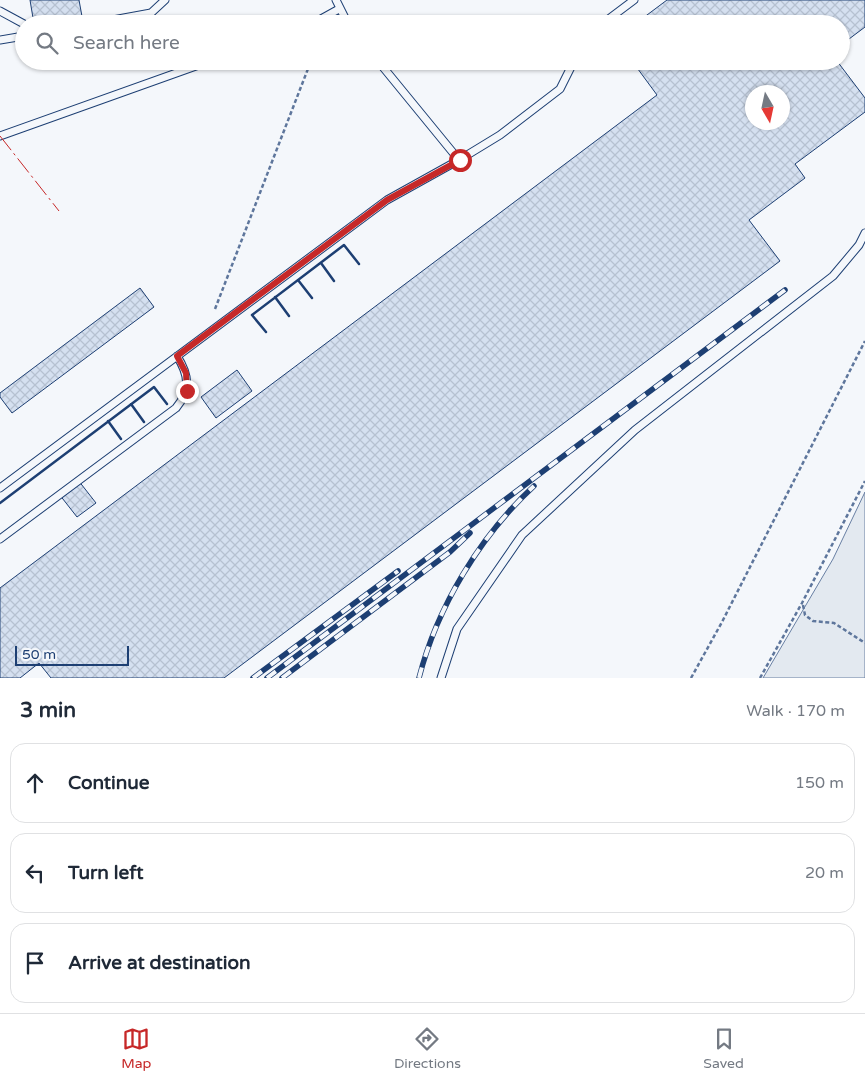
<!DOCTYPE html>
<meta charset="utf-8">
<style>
body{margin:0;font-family:"Varela Round",sans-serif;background:#f6f6f7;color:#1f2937}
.compass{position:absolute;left:745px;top:85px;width:45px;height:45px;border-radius:50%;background:#fff;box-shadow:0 1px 4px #0004;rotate:171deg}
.scale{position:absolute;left:15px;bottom:12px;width:114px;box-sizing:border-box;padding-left:5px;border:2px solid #1d3f73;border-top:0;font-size:14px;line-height:18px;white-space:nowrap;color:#1d3f73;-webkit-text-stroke:4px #f4f7fb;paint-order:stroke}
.stop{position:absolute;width:15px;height:15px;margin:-11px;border:4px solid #c62828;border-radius:50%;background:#fff}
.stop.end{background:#c62828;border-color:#fff;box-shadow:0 1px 5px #0008}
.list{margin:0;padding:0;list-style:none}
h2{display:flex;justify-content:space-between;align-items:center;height:65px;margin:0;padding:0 20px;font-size:21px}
h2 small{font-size:16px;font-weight:400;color:#747a83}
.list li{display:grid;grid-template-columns:32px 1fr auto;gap:15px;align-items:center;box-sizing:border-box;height:80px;margin:0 10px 10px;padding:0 10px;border:1px solid #e0e1e3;border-radius:15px}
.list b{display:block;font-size:19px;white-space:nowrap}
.list em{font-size:16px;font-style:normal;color:#747a83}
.icon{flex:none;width:28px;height:28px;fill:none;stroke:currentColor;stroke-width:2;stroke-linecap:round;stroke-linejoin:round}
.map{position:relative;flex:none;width:865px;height:678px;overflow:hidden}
.search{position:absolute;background:#fff;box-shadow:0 1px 4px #0004;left:15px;right:15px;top:15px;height:55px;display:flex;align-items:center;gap:12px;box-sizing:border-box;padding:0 18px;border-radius:28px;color:#747a83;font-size:19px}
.sheet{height:335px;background:#fff}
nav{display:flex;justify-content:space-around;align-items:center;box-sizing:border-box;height:70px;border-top:1px solid #e0e1e3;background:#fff;font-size:14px;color:#747a83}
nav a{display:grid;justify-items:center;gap:2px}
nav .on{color:#c62828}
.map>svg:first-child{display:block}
</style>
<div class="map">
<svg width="865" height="678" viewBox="0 0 865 678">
<defs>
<pattern id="building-cross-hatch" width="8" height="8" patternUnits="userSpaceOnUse" patternTransform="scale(1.25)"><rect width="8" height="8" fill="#d5e0f0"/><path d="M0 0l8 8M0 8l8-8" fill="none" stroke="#b6c1d1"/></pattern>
</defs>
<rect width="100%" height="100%" fill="#f4f7fb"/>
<path fill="#e3e9f0" stroke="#687fa3" d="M865 492V678H763L833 559Z"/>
<path fill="url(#building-cross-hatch)" stroke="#1d3f73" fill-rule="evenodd" d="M30 0H79L83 22 34 24Z
M667 0H865V27L841 45V24H635Z
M632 61H837L865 98V112L795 164 805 178 749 220 780 261 224 678H51L39 663 20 678H0V588L657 95ZM752 92H782V122H752Z
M140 288 154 307 12 413 0 397V393Z
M237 370 252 391 216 418 201 397Z
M78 480 96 503 77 517 59 494Z"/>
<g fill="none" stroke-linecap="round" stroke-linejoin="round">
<g stroke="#1d3f73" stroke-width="9">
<path id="lane" d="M336 0 348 24
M0 11 24 24
M91 24 151 13 165 0
M312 24 339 9
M602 24 634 0
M0 40 24 36
M378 61 459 160
M0 136 210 61
M0 488 387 200 459 160 500 135 560 89 574 61
M0 539 176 408C191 390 189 375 177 356
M441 678 457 629 522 535 635 430 833 276 859 245 865 233"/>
</g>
<path stroke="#5e769c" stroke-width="2.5" stroke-dasharray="4 2.5" stroke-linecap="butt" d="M215 309 311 61
M803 605 805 615 813 621 834 623 865 643
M691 678 722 622 865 341
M760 678 802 603 865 481"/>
<use href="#lane" stroke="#f4f7fb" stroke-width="7"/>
<g stroke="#1d3f73" stroke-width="5.5">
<path id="rail" d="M253 678 398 571
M267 678 785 290
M282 678 450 552 470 533
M419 678C437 607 480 536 534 486"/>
</g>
<use href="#rail" stroke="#f4f7fb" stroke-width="4" stroke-dasharray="11" stroke-linecap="butt"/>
<path stroke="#1d3f73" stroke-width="2.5" d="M321 263 334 281
M298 280 312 298
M275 297 289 316
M266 332 252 315 344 245 359 264
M131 404 144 422
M108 421 121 439
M0 503 154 387 167 404"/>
<path stroke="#c62828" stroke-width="1" stroke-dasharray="18 4 2.5 4" stroke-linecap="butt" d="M0 136 59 211"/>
</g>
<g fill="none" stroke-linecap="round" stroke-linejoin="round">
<path stroke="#c62828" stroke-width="6" d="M187 391 186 373 177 356 387 200 460 160"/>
</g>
</svg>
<svg class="compass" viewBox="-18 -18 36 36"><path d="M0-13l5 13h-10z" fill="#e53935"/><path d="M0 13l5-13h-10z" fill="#747a83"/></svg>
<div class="scale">50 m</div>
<div class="stop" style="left:460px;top:160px"></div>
<div class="stop end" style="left:187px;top:391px"></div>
<div class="search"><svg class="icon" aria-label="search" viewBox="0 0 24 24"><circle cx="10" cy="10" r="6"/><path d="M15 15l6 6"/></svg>Search here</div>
</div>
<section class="sheet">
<h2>3 min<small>Walk · 170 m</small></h2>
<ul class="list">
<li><svg class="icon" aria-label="ahead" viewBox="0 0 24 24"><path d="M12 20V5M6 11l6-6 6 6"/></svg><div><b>Continue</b></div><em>150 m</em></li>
<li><svg class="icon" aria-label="left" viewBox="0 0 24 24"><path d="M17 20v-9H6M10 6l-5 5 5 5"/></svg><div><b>Turn left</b></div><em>20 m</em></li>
<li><svg class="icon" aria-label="arrive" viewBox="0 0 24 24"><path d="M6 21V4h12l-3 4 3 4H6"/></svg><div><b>Arrive at destination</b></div></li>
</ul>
</section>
<nav>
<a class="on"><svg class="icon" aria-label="map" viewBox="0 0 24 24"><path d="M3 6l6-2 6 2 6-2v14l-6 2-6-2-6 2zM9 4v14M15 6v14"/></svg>Map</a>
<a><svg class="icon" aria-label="directions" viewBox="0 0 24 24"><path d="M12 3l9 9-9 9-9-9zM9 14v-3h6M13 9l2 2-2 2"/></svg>Directions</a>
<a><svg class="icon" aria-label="saved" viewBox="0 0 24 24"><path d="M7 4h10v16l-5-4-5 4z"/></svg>Saved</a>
</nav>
